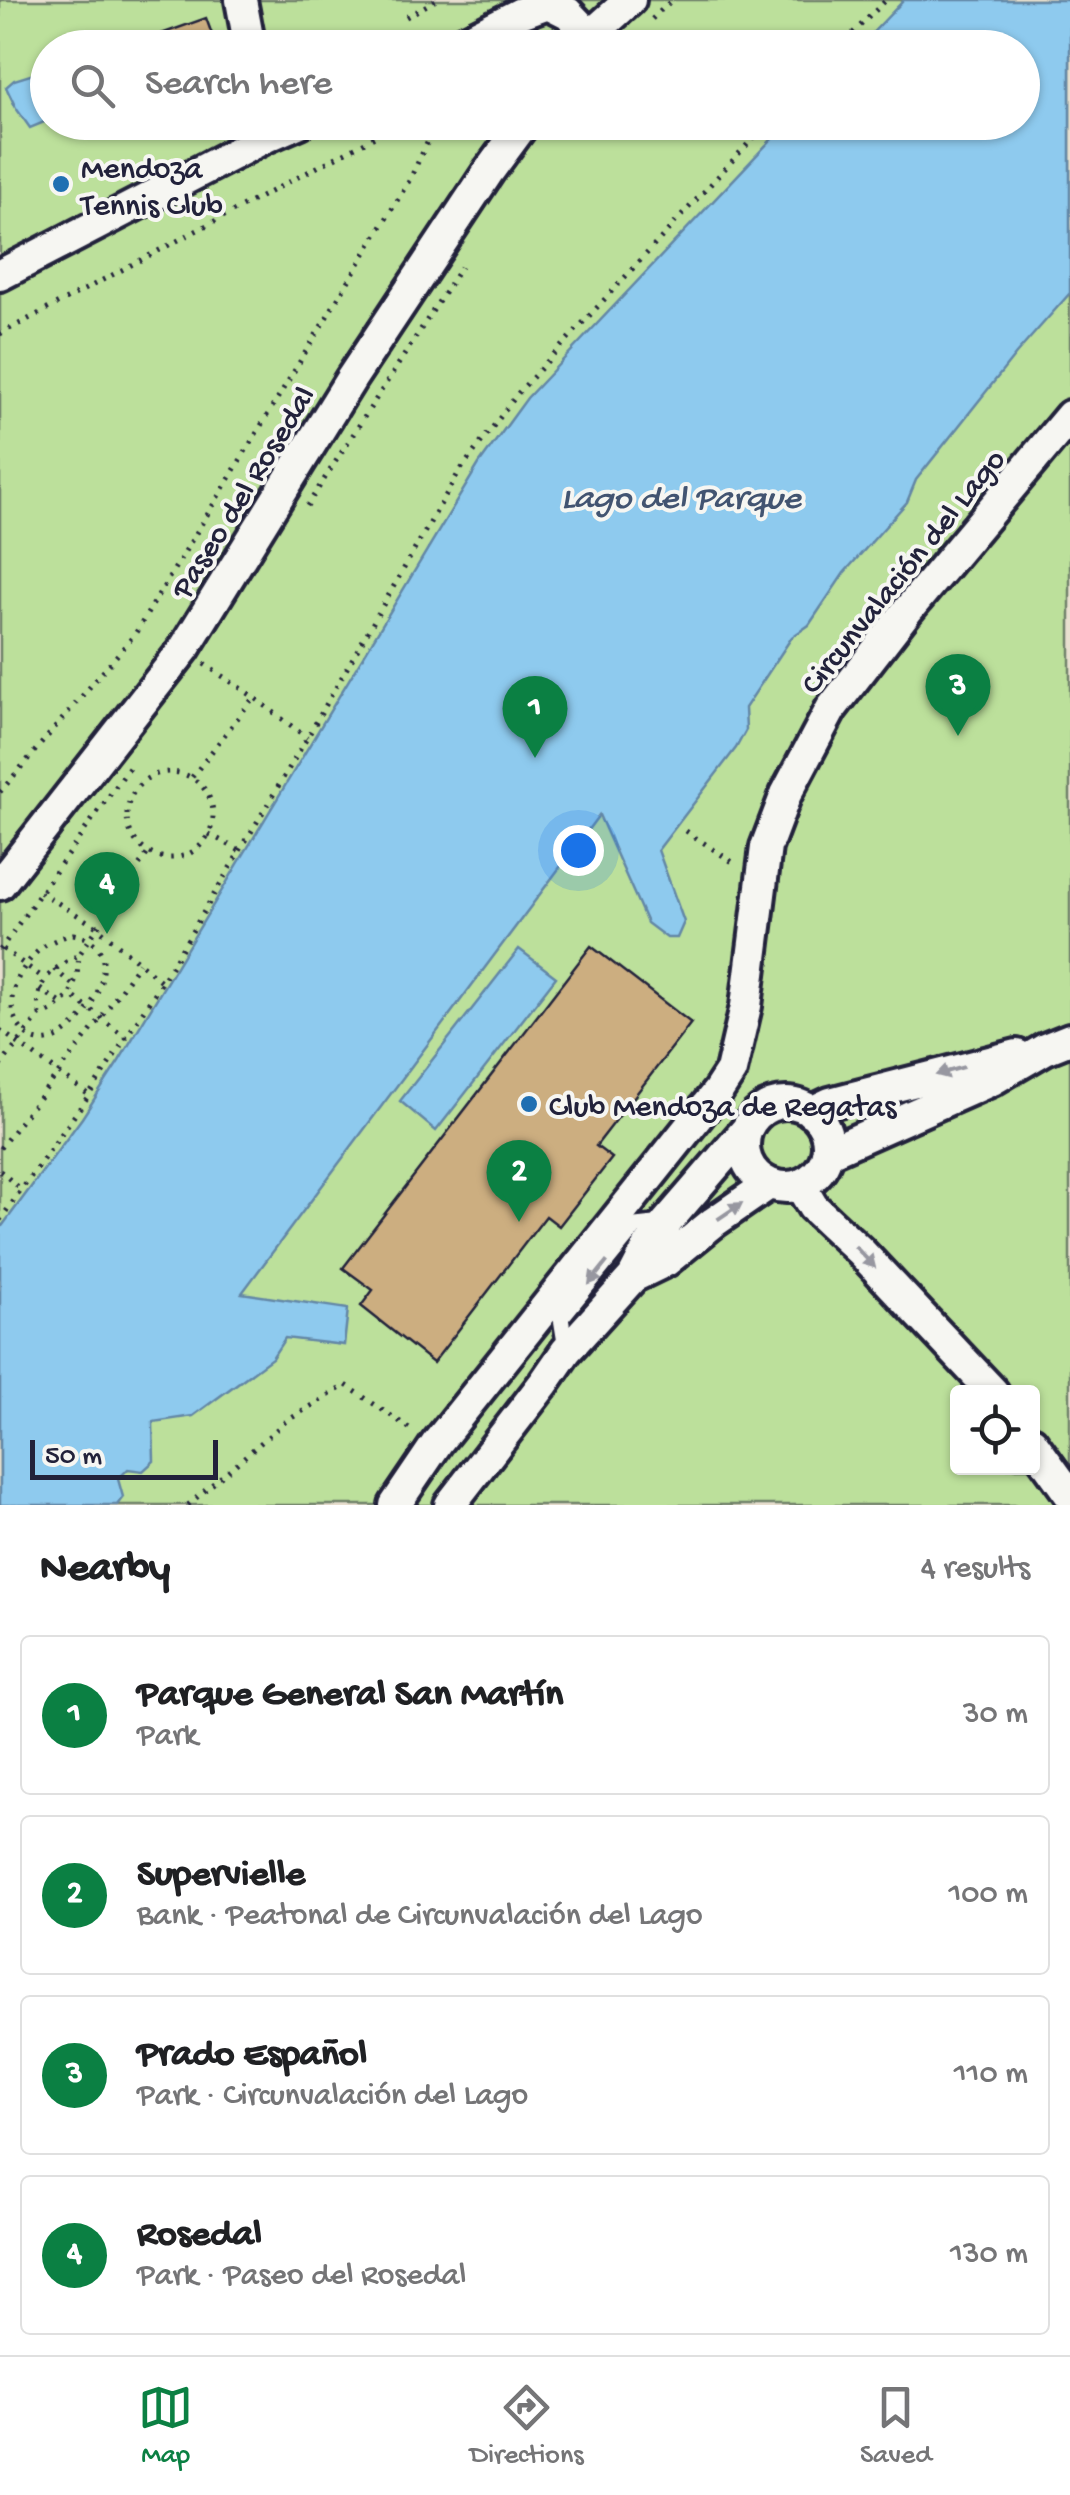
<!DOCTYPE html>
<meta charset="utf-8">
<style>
body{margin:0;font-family:"Gochi Hand",sans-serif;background:#f6f6f6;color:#202124}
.controls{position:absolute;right:30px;bottom:30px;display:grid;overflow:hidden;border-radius:10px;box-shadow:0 2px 8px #0004}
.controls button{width:90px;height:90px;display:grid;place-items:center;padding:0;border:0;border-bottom:2px solid #e0e0e0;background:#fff;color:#202124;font:50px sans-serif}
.scale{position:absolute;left:30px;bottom:25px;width:188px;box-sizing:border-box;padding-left:10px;border:5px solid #22223b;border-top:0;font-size:28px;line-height:35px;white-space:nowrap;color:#22223b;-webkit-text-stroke:8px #f6f6f2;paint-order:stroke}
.you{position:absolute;left:578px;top:850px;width:35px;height:35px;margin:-25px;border:8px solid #fff;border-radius:50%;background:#1a73e8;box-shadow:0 0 0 15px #1a73e833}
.badge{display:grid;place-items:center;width:65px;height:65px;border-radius:50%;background:#0b8043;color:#fff;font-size:32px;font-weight:700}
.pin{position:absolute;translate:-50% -82px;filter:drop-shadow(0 2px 5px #0008)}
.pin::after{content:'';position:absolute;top:52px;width:35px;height:30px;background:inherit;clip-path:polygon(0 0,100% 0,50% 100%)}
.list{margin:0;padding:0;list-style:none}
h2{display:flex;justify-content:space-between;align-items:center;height:130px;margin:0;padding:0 40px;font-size:42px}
h2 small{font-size:32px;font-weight:400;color:#757577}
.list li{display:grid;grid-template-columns:65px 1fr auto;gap:30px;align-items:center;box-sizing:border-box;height:160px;margin:0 20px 20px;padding:0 20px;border:2px solid #e0e0e0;border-radius:10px}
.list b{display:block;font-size:38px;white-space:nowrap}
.list p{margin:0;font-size:32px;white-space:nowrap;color:#757577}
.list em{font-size:32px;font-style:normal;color:#757577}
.icon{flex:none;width:55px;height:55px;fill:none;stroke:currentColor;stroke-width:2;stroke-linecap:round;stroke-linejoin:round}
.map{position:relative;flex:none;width:1070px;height:1505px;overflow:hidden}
.search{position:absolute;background:#fff;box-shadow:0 2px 8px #0004;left:30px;right:30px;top:30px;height:110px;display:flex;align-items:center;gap:25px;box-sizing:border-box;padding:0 35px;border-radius:55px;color:#757577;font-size:38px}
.sheet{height:850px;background:#fff}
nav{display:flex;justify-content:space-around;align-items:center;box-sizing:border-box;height:140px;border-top:2px solid #e0e0e0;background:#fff;font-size:28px;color:#757577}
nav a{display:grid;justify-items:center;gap:5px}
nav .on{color:#0b8043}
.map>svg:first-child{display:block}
</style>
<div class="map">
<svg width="1070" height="1505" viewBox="0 0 1070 1505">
<rect width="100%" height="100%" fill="#e9e0d0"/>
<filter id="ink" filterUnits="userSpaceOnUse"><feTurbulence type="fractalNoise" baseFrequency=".01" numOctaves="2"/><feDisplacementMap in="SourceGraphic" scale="20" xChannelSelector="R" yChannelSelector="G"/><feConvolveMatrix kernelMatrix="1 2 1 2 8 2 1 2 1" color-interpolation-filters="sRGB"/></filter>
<g filter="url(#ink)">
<path fill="#bce09b" stroke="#6f816b" stroke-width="2.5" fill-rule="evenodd" d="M0 0H1070V1505H0ZM48 48H1022V122H48ZM958 1392H1032V1468H958Z"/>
<path fill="#8ecaee" stroke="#6387a6" stroke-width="2.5" d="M904 0H1070V293L1016 354 916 480 907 502 844 573 809 625 792 637 745 708 746 730 736 748 658 850 684 922 677 938H667L647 923 599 815 242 1293 348 1309 344 1345 285 1338 272 1358 193 1416 153 1422 154 1461 143 1471 128 1469 118 1479 123 1497 117 1505H0V1229L82 1118 119 1061 479 464 527 398 787 123 1022 122V48L859 47Z
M43 71 47 82V121L30 128 16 108 6 87 14 80Z
M519 949 556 977 436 1131 400 1101Z"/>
<path fill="#ccae80" stroke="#22223b" stroke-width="2.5" d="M206 18 217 48H150L147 39Z
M591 946 691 1023 596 1146 612 1158 559 1226 546 1216 433 1363 361 1306 373 1290 343 1268Z"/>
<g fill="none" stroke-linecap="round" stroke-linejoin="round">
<g stroke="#22223b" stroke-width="22">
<path id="lane" d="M566 1349 561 1318 636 1226 663 1223"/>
</g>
<g stroke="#22223b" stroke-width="38">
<path id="street" d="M241 0 250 48
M452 48 521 13 548 3 568 13 590 36
M582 48 590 36 630 0
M0 275 268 136 300 122
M0 884 184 649 351 379 489 171 525 122
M744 1145a42 42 0 1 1 84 0a42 42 0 1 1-84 0Z
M811 1112 830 1103 1017 1055
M827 1153 992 1080 1045 1049 1070 1039
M800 1185 813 1207 860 1251 993 1392
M633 1277 666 1261 714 1222 769 1184
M1032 1442 1070 1495
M395 1505 437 1443 718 1091 731 1071 746 1006 766 847 786 794 831 709 907 611 1070 416
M450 1505 544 1383 566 1351 633 1277 649 1246 666 1223 747 1129"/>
</g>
<path stroke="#22223b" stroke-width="5" stroke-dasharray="2.5 8" stroke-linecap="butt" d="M406 17 436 0
M652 19 672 0
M838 48 886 0
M323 134 353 122
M551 134 560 122
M0 334 403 122
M307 506 461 267
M204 664 254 697 307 738
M127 815a43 43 0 1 1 86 0a43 43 0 1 1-86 0Z
M192 777 254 697
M0 792 135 634 409 181 437 122
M686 831 737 865
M209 834 240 851
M40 892 97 927 162 982
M73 934C142 946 77 1048 39 1041 29 1040 21 1030 16 1021 4 998 20 968 38 951 47 943 61 937 73 934Z
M3 949 45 979
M0 950 131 765
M54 969 74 986
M40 989 61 1003
M40 1015C33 981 52 969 79 955
M0 1030 89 1095
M127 1038 70 994 77 976 79 955 148 853
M0 1066 40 1015C53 1013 61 1004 70 995
M0 1148 102 1017 139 963
M0 1171 23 1191
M0 1220 89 1095 162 982 307 738 459 472 519 392 768 122
M188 1505 285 1422 346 1385 415 1432"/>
<use href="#lane" stroke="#f6f6f2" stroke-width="15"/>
<use href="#street" stroke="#f6f6f2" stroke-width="30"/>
</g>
<defs><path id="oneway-solid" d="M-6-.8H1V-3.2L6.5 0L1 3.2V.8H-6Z" transform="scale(2.5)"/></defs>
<g fill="#9797a0">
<use href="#oneway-solid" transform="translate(950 1071) rotate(164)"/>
<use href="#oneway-solid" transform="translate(730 1211) rotate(-34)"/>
<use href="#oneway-solid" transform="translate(865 1257) rotate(46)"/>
<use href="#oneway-solid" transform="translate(598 1273) rotate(129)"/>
</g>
</g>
<g fill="#1f6fb2" stroke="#f6f6f2" stroke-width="4">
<circle cx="61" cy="184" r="10"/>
<circle cx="529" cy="1104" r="10"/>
</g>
<g text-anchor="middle" stroke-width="8" stroke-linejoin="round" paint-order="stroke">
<g font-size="32" fill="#22223b" stroke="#f6f6f2" text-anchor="start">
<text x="81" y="177">Mendoza<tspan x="81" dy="37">Tennis Club</tspan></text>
<text x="549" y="1115">Club Mendoza de Regatas</text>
</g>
<g font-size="32" fill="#22223b" stroke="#f6f6f2">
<text transform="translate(241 491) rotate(-58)" y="11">Paseo del Rosedal</text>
<text transform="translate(901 570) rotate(-51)" y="11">Circunvalación del Lago</text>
</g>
<g font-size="35" font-style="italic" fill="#425471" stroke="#f6f6f2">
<text x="681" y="507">Lago del Parque</text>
</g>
</g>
</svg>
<div class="controls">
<button><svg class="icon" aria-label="locate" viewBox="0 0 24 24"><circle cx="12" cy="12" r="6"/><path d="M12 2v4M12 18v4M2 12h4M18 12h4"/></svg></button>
</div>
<div class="scale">50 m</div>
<div class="you"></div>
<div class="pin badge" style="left:535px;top:758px">1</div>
<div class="pin badge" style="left:519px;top:1222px">2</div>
<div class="pin badge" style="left:958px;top:736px">3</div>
<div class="pin badge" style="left:107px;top:934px">4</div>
<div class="search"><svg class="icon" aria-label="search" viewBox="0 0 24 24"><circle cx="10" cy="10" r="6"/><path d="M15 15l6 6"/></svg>Search here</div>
</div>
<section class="sheet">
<h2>Nearby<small>4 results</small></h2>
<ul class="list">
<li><span class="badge">1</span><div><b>Parque General San Martín</b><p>Park</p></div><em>30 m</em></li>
<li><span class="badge">2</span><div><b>Supervielle</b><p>Bank · Peatonal de Circunvalación del Lago</p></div><em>100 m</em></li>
<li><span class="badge">3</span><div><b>Prado Español</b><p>Park · Circunvalación del Lago</p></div><em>110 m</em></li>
<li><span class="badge">4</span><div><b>Rosedal</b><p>Park · Paseo del Rosedal</p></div><em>130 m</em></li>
</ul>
</section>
<nav>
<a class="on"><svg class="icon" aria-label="map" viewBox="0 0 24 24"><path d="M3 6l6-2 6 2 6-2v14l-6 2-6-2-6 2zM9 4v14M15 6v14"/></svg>Map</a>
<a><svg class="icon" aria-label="directions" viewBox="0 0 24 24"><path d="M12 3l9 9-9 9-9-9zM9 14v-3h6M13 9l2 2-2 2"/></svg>Directions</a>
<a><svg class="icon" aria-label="saved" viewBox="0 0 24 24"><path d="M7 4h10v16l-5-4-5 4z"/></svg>Saved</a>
</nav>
